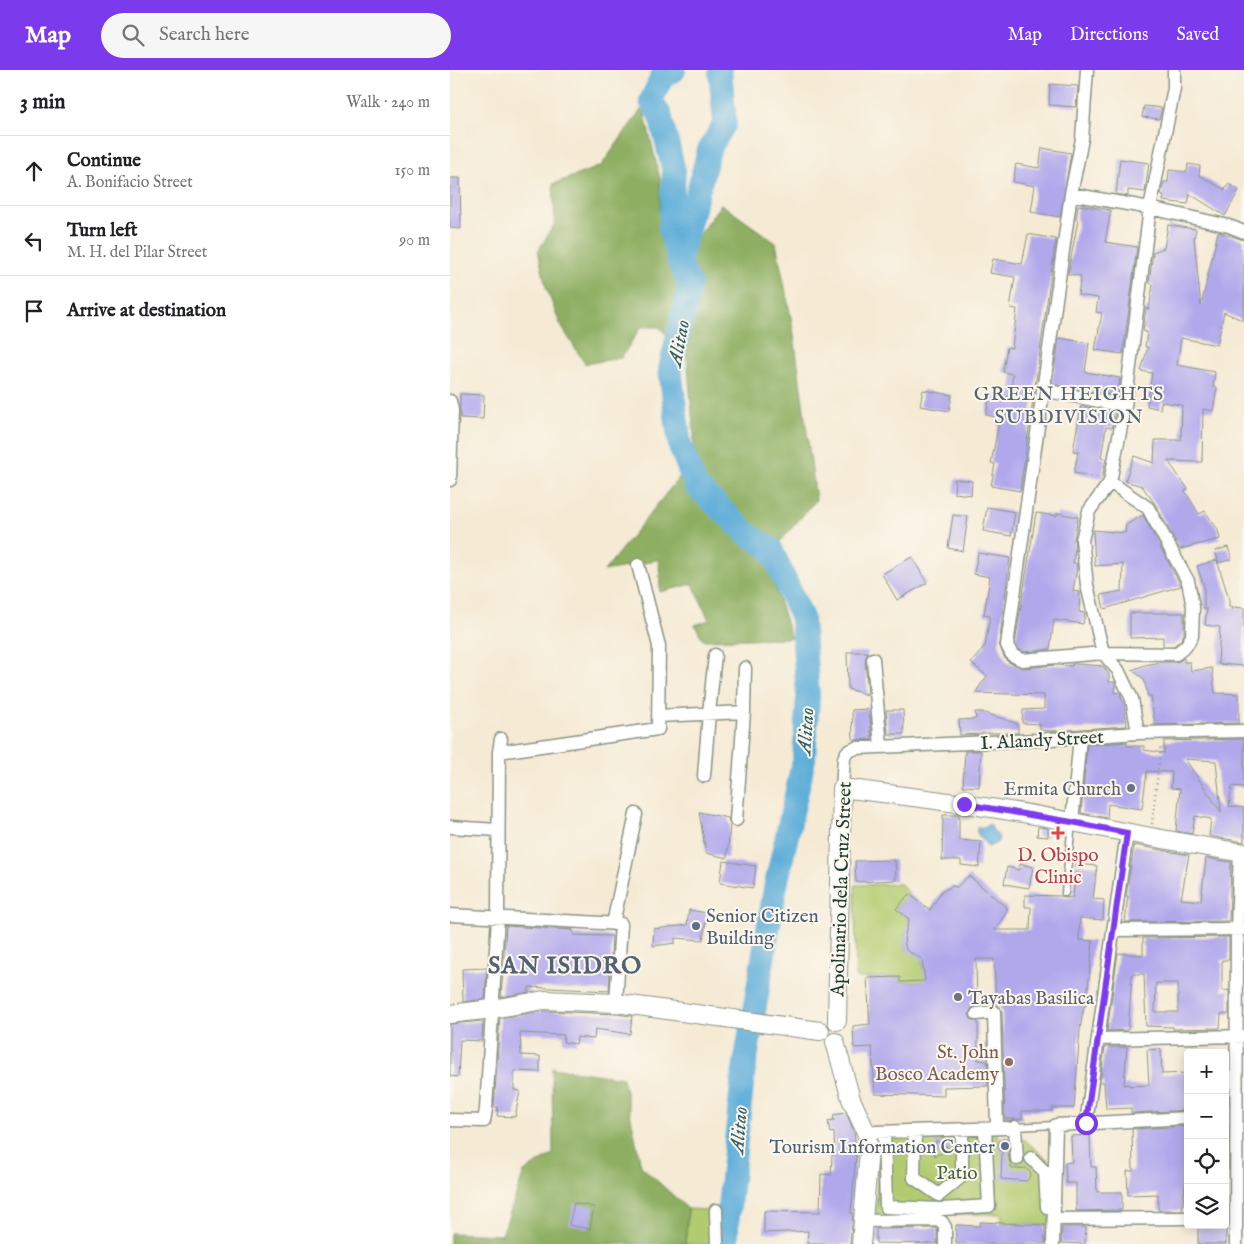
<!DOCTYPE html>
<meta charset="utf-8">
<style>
body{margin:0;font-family:"IM FELL English",serif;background:#f6f6f6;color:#202124}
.controls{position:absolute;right:15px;bottom:15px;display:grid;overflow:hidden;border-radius:5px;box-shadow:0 2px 12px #0003}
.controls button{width:45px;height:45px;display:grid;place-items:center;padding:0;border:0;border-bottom:1px solid #e0e0e0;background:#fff;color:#202124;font:25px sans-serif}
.stop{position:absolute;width:15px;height:15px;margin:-11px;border:4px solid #7c3aed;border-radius:50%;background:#fff}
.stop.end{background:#7c3aed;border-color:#fff;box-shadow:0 1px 5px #0008}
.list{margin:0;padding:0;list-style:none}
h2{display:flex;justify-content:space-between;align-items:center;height:65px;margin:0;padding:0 20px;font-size:21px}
h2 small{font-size:16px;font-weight:400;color:#757577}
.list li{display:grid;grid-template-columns:32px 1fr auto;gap:15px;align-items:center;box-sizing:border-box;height:70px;padding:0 20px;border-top:1px solid #e0e0e0}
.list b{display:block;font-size:19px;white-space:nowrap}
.list p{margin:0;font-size:16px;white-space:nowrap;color:#757577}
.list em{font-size:16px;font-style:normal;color:#757577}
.icon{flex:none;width:28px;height:28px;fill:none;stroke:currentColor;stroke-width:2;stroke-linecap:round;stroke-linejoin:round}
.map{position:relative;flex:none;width:794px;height:1174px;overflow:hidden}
header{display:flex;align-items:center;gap:30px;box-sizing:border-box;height:70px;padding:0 25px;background:#7c3aed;color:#fff}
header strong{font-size:24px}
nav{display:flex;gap:28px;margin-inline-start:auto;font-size:18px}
.search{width:350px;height:45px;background:#f6f6f6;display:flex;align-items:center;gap:12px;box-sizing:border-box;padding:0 18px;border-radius:28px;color:#757577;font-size:19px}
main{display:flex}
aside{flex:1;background:#fff}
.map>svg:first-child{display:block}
</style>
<header>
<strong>Map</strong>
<div class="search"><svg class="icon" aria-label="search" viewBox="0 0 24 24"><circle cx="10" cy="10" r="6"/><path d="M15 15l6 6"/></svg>Search here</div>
<nav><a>Map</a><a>Directions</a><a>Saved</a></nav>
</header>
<main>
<aside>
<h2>3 min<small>Walk · 240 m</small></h2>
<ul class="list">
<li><svg class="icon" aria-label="ahead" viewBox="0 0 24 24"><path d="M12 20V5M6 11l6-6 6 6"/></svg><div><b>Continue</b><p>A. Bonifacio Street</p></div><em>150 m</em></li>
<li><svg class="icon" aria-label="left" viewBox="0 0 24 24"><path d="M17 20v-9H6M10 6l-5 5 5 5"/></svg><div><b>Turn left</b><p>M. H. del Pilar Street</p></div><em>90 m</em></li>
<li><svg class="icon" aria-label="arrive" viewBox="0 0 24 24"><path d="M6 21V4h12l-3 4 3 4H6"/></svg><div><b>Arrive at destination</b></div></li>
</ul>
</aside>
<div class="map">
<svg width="794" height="1174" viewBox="0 0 794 1174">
<rect width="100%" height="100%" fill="#fbf7ec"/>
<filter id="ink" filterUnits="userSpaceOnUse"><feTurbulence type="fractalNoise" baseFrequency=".02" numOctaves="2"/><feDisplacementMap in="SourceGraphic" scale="10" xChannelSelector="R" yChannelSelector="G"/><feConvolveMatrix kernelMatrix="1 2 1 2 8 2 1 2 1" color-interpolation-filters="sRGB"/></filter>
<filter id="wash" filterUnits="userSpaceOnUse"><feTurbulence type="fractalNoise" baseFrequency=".0096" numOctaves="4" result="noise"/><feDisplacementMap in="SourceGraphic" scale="20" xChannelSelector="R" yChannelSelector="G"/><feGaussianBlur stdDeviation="1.12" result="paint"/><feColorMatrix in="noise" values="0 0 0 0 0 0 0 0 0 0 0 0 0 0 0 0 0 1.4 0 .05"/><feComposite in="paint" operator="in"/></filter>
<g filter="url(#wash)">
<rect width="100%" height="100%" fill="#f5ead4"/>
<path fill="#b3cb70" stroke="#698452" d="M451 814 459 824 446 839 463 852C453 860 454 868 456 880L471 886 473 899 489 911 450 912V907L406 908 405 815Z
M547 1058 548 1067 575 1070 598 1090 601 1155 552 1153 551 1144H426L429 1062Z
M238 1139 279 1141 277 1174H235Z"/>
<path fill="#8eaf62" stroke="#56764b" d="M193 37 210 109V155L229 192 271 134 326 173 343 258 366 430 316 488 341 568 253 570 245 555 259 550 243 514 210 522 209 489 188 495 154 501 243 390 244 365 237 287 209 257H191L171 288 135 294 110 254 96 217 88 181 105 153 103 114 151 96Z
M102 998 173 1008 191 1096 238 1139 235 1174H0V1163L52 1165 74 1102 103 1084Z"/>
<path fill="#5eaed9" stroke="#3e7686" d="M540 754 543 760 549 767 548 772 538 777 527 763V757H534Z"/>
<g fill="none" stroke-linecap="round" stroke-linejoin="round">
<path stroke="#5eaed9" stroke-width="24" d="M224 0 212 7 201 31 210 45 224 101 220 160 229 192 240 215 220 299 230 376 246 416 299 465 321 479 352 548 358 626 354 689 325 819 293 1006 277 1155V1174
M229 192 259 80 275 53 270 0"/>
</g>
<g id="blocks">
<path fill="#b1a8ec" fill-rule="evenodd" d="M600 14 628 16 626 37 599 35Z
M694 36 712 38 709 49 692 47Z
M592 78 621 83 610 147 581 142 585 116 563 112 566 94 589 98Z
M670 89 699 93 695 122 678 120V126L666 124Z
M738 94 750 96 749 105 775 120 778 114 789 120 775 146 740 124 738 134 713 131 714 125 711 124 714 112H718L719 100 737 102Z
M0 108H10L11 159 0 158Z
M628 135 661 140 655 172 687 177 673 284 645 280 652 243 646 242 648 228 628 225 631 206 618 204 628 150H626Z
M718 155 746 159 744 169 751 236 768 162 794 170V251L774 242 767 275 731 268 727 295 765 302 763 317H767L763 341 753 339 752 392 718 391 738 419 735 421 749 444 755 441 768 460 770 469 730 479 705 434 692 416 675 411 684 386 704 393 705 370H731L732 335 711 332 710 339 697 336 702 303 691 301 698 277H695L697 262 693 261 696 238 699 239 703 214 699 213 703 182 714 178Z
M578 164 606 169 570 421 541 416 545 394 541 393 550 348 536 345 540 324 560 327 563 304 553 302 557 277 562 278 567 239 560 238 565 207 540 203 543 189 572 194Z
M609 268 639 273 635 302 670 308 668 326 602 314Z
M473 320 502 325 499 341 470 336Z
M10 324 34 325 33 349 10 348Z
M631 336 665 342 662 358 656 357 651 388 656 389 652 408 624 403 628 382 623 381Z
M505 409 522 411 521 425 504 423Z
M537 437 565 442 561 466 533 461Z
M586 443 607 446V443L628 447 624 468 625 479 623 493H626L627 498 623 521 630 522 629 542 635 543 633 554 604 550 600 579 574 582 568 579 565 574Z
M503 445 518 447 513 481 498 478Z
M693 445 731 516 654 539 651 525 672 521 673 494 645 496 643 460 675 463 676 455Z
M778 477 782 489 769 493 765 481Z
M528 483 560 488 549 574 555 589 558 592 573 598 606 595 622 596V594H625L653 596 659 604V612H665V623L670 622 672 630 674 632 677 656 602 661 590 660V654L572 653 573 640 594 639V625L525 623 537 606 521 593 535 576 540 546 534 545 540 507 524 504Z
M462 487 477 513 447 530 432 504Z
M767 490 779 529V537H781L782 540 783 537 794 538V596L768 594 770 557 755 555 757 539H754V516L747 496Z
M680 543H734V564L730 571 723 576H713V567L680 568Z
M397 582H418L415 590 418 625 398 619Z
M734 588V592H740L741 601 762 598 765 623 789 624V653L705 655 701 626H698L694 609 682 600 695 595 711 592H727Z
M419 639 422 669 403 670 402 640Z
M436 640H453L454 664H438Z
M525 642H532L568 654V663H532V664L510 665 509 650 526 649Z
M794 669V717L782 716 779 736 794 738V772L759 766 761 749 745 746 742 764 726 761 730 719 721 718 722 702 697 701 692 739 658 734 657 748 631 743 637 675 677 672V676H694V680L714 683V671ZM735 689 766 691 771 742Z
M515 681H531L529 717 513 716Z
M249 742 278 748 280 755 277 788 256 783Z
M493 745H509V770L531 772 529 797 511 795V790H492Z
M588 757 598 758V767L587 766Z
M684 775 739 785 731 829 751 831 756 788 781 792 779 851 675 852 678 826H676Z
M445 790 446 810 406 812 405 791Z
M273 791 306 796 303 818 270 813Z
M570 794 583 797 579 818 554 814 557 797 569 800Z
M626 794 647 796 643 829 654 830 653 850 630 848 629 870 643 871 636 936H634L630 959 624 1038H602V1041H572V1049H555L552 942 550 937 546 934 544 889H526L527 936 522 938 519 944 521 949 528 952V990L537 991 538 1016 494 1017V1026L425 1024 422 977 404 978 403 956 420 954 417 908 450 907V912L475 911 472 889 456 880 454 869 459 849 446 839 459 824 480 840 491 822 502 816 507 817 519 806 557 838V842L544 860H580L581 837H575V825L611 826 615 828 623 827Z
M239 840 257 843 253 870 225 868V873L203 876 204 859 237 855Z
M56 856 123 860V865L162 866 159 921 79 917V922L51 927Z
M779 867V890H772V921L779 920V944H771L770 958 723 959V957L696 956 694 904H682L678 960 657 961 668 883 693 885V868ZM706 913H728V942H705Z
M37 898 35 929 13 932 12 899Z
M95 941 165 944 182 946 180 964 145 959 144 969 127 967 126 974 113 972 114 965 70 963 71 985 90 986V1002L64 1001V1020L70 1021 65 1047 47 1046 48 1037H44L50 948Z
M33 951 32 971 10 970 8 1007 0 1006V954Z
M655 977H677L674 1015 679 1014V1016L699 1015 697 980 711 979 712 1004 738 1003V1040L681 1043V1038L656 1039 654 1012H650Z
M775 1012H778V1036H775Z
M396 1043 404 1061 405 1071 406 1086 401 1143H403L400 1174H357L358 1161 314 1163V1141L370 1142 371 1104 381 1105 382 1085H385L384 1062 380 1063 378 1051 384 1050 383 1045Z
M738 1056V1108H736L732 1140H708V1124L678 1125 677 1101H683L682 1059Z
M775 1056H778V1100H775Z
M640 1065 641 1097H646L647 1122H672V1140L626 1141V1113H616L615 1093 622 1092 621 1066Z
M554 1068H558L559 1090 562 1099 576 1098 581 1104 577 1111 551 1109 552 1083 548 1077V1073Z
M486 1070 502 1080 484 1086Z
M124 1133 144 1137 140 1159 119 1155Z
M530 1152 595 1155V1172L594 1174H506V1155L530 1156Z
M748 1155H776V1174H748Z
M612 1157H636L635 1174 611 1173Z
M485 1158 487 1159V1174L426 1173V1159Z"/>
</g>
</g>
<g filter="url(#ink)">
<use href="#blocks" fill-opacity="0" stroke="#8a9484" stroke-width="1"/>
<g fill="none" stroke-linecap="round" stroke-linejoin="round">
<g stroke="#8a9484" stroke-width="9">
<path id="lane" d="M615 823 622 752
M564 1057 606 1055"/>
</g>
<g stroke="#8a9484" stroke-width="15">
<path id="street" d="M637 0 632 69 621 124 557 575 562 585 572 590 653 583 726 584 736 576 742 566 743 537 738 511 698 438 660 412
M621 124 700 138 779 156 794 162
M593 320 675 336
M0 331 2 340 0 410
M423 589 431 676
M208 646 294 642
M688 663 682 629 668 600 653 583 637 515 632 470 639 441 660 412 675 336 700 138 724 18V0
M49 682 208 659 209 576 188 495
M254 706 259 643 265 585
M392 718 394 688 397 682 406 678 586 670 688 663 794 661
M286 750 294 642 295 598
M622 752 630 667
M0 757 48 760
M0 845 171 854 166 933
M163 854 186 744
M663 860 794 859
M527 944 544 942 547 1058
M648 969 793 966
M0 1050 34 1051 36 1039 48 847 49 682 51 669
M636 1053 677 763
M565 1057 567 1089
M465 1061 464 1108 489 1125 512 1106V1059
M426 1062 557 1058
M434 1062 436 1137 492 1139 539 1136 535 1059
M581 1088 595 1102 597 1137
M266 1140 267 1174
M604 1149 738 1148
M413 1151 486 1150 492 1152 495 1157V1174
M603 1174 606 1055 738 1048
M786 1174 787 859 790 782"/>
</g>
<g stroke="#8a9484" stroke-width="20">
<path id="secondary" d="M0 944 42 939 94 930 166 933 370 961
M387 951 392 718C469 728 546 737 622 752 679 763 736 774 794 783
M385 972 401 1029 416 1062 419 1080 411 1174"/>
</g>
<path stroke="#8a9484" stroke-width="2.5" stroke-dasharray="1 4" stroke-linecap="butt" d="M702 754 711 675"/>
<use href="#lane" stroke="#fff" stroke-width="6"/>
<use href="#street" stroke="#fff" stroke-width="12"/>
<use href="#secondary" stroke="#fff" stroke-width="18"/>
</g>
</g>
<g fill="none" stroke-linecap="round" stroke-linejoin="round" filter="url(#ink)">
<path stroke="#7c3aed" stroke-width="6" d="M514 734 622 752 677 763 636 1053"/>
</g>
<g fill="#6b7280" stroke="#fbf7ec" stroke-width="2">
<circle cx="681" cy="718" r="5"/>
<circle cx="508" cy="927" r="5"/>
</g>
<path fill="#e0444e" stroke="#fbf7ec" stroke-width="2" d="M605.5 755.5h5v5h5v5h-5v5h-5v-5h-5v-5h5z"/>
<g fill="#5c6f8a" stroke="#fbf7ec" stroke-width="2">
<circle cx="246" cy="856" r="5"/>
<circle cx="555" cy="1076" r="5"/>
</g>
<circle fill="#8d6e63" stroke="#fbf7ec" stroke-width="2" cx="559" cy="992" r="5"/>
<g text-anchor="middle" stroke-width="4" stroke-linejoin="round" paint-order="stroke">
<g font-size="19" fill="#1f3d34" stroke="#fbf7ec">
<text transform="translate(592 669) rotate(-3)" y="7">I. Alandy Street</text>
<text transform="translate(390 819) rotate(-88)" y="7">Apolinario dela Cruz Street</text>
</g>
<g font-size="19" fill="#5b616d" stroke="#fbf7ec" text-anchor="end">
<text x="671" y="725">Ermita Church</text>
<text x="518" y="934" text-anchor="start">Tayabas Basilica</text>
</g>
<g font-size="19" fill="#be3a42" stroke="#fbf7ec">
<text x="608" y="791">D. Obispo<tspan x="608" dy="22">Clinic</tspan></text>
</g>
<g font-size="19" fill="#4e5e75" stroke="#fbf7ec" text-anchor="start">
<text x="256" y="852">Senior Citizen<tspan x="256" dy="22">Building</tspan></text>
<text x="545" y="1083" text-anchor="end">Tourism Information Center</text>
</g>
<g font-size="19" fill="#785e54" stroke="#fbf7ec" text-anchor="end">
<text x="549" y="988">St. John<tspan x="549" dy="22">Bosco Academy</tspan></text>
</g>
<g font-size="19" fill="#446043" stroke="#fbf7ec">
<text x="507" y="1109">Patio</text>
</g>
<g font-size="20" font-style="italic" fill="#325f66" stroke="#fbf7ec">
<text transform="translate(228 273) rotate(-79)" y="7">Alitao</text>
<text transform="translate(355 661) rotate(-86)" y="7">Alitao</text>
<text transform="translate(288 1060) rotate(-85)" y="7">Alitao</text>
</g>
<g font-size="20" letter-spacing="1" fill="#526274" stroke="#fbf7ec">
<text x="619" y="330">GREEN HEIGHTS<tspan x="619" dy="23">SUBDIVISION</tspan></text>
</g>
<g font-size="24" font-weight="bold" letter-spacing="1" fill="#526274" stroke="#fbf7ec">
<text x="115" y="903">SAN ISIDRO</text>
</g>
</g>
</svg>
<div class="controls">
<button>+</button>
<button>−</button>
<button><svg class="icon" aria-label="locate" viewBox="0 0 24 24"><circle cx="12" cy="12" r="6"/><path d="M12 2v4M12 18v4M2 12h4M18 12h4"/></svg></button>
<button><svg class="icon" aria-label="layers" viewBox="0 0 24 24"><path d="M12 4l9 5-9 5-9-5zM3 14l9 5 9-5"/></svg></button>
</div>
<div class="stop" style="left:636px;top:1053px"></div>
<div class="stop end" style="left:514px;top:734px"></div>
</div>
</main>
